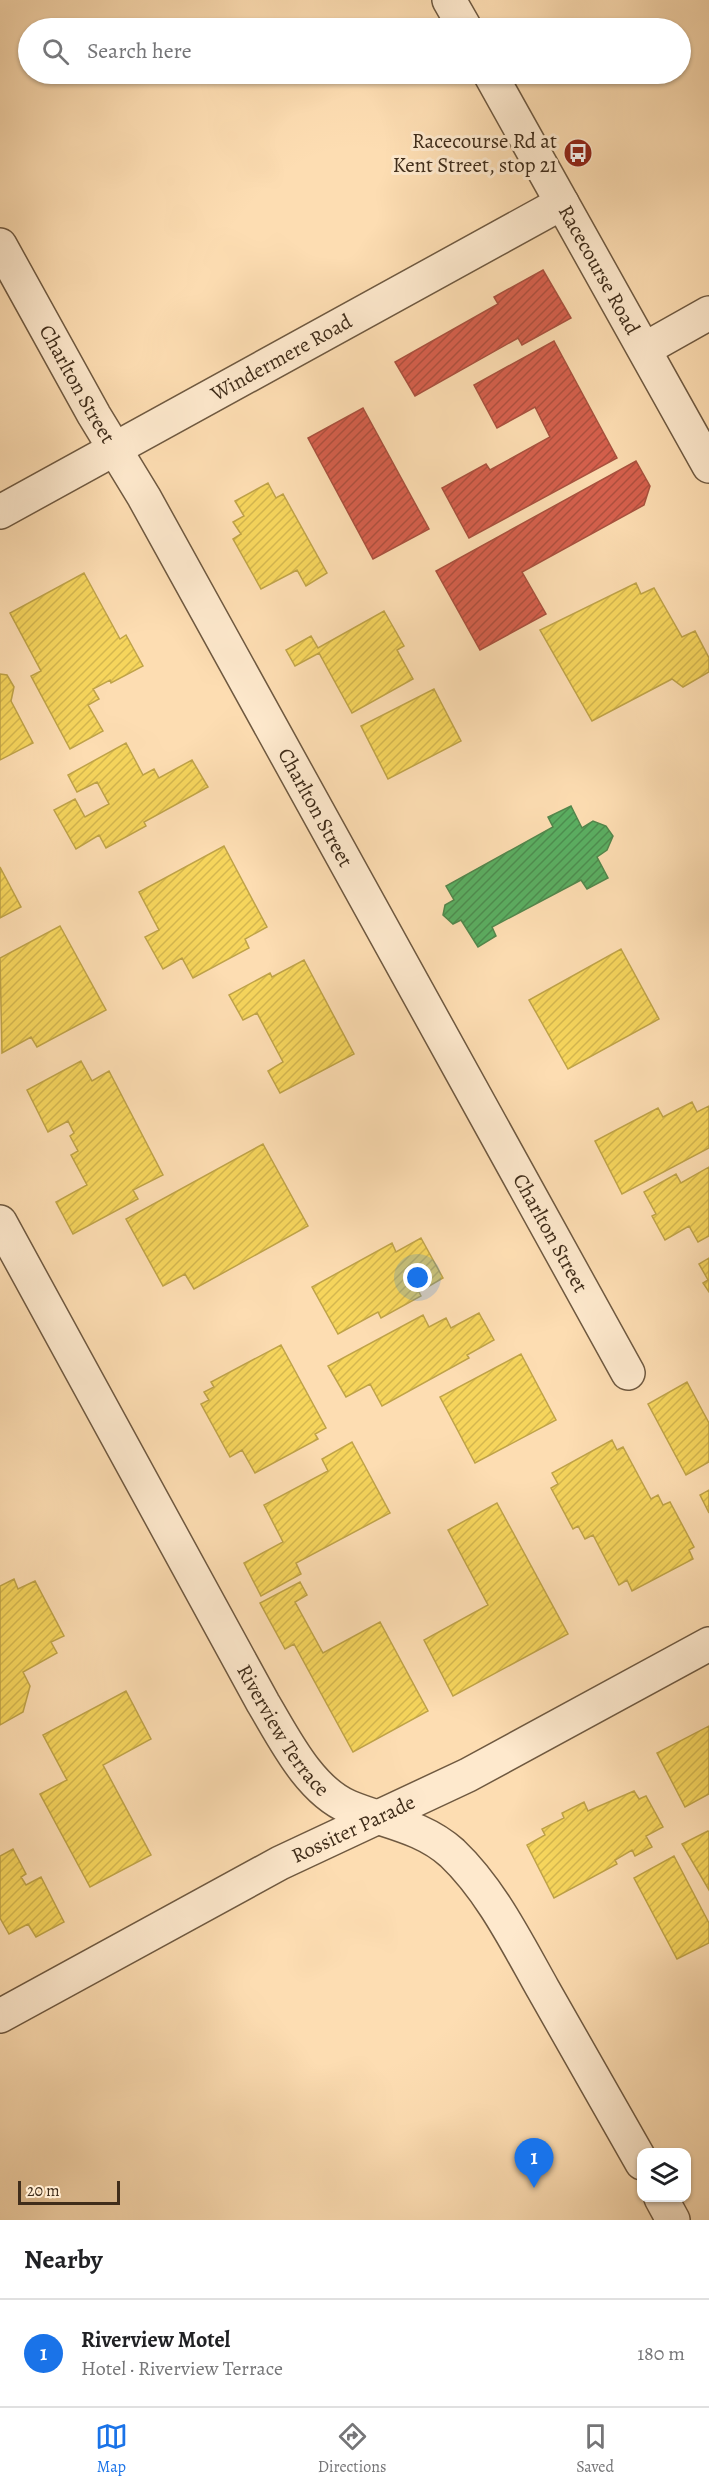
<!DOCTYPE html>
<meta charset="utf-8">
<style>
body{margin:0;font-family:Alegreya,serif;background:#f2f2f2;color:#202124}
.controls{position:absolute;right:18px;bottom:18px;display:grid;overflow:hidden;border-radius:12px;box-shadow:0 2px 4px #0004}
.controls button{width:54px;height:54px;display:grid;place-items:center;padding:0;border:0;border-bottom:2px solid #e0e0e0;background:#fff;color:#202124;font:30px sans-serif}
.scale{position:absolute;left:18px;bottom:15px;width:102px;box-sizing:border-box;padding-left:6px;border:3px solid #402d1a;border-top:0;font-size:16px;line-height:21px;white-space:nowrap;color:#402d1a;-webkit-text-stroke:4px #fee9cd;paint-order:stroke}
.you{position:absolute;left:418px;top:1278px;width:21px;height:21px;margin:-15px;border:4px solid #fff;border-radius:50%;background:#1a73e8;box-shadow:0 0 0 9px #1a73e833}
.badge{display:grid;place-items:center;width:39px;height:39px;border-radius:50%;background:#1a73e8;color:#fff;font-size:20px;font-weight:700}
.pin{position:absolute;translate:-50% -50px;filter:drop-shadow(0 2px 3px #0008)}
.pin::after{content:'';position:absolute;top:32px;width:21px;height:18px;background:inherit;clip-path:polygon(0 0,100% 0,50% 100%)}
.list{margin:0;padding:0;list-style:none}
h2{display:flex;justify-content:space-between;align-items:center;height:78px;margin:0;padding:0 24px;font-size:26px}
h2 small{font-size:20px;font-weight:400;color:#757577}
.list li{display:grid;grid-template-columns:39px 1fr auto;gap:18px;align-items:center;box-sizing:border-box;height:108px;padding:0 24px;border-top:2px solid #e0e0e0}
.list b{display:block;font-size:22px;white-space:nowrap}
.list p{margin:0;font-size:20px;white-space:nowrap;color:#757577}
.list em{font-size:20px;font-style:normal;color:#757577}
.icon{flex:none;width:33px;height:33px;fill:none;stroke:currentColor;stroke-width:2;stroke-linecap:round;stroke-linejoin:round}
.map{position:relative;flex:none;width:709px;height:2220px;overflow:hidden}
.search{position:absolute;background:#fff;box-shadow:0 2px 4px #0004;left:18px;right:18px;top:18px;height:66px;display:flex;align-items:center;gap:15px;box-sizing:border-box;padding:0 21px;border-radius:33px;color:#757577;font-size:22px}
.sheet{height:186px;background:#fff}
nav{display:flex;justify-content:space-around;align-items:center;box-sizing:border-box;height:84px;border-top:2px solid #e0e0e0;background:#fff;font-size:16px;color:#757577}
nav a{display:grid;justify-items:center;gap:3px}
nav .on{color:#1a73e8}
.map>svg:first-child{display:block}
</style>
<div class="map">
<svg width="709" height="2220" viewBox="0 0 709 2220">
<defs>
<pattern id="homes-hatch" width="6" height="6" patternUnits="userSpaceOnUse" patternTransform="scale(1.5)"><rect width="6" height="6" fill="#f6d55c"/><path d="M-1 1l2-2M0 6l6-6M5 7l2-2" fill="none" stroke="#d4b74f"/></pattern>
<pattern id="shops-hatch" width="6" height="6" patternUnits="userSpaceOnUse" patternTransform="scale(1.5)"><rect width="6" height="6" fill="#d6604d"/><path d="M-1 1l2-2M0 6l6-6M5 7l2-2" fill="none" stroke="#af503f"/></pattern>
<pattern id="public-hatch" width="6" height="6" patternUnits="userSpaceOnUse" patternTransform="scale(1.5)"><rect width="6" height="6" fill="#5aae61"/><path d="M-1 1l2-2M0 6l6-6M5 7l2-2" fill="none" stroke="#4c8e4f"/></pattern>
</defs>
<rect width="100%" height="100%" fill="#fdddb2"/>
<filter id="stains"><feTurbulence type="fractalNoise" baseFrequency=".00333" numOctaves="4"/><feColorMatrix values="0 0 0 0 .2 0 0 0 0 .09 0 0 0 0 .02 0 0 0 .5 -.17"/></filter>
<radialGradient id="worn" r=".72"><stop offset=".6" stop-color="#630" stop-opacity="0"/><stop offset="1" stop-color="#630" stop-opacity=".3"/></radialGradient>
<path fill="url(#homes-hatch)" stroke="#bfa348" stroke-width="1.5" d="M268 483 276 498 283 494 327 573 306 586 297 570 261 589 233 539 241 534 233 522 244 516 235 501Z
M84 573 120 639 126 635 143 666 111 683 110 680 93 689 99 699 88 705 103 731 70 749 31 676 41 671 10 613Z
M636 583 641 594 654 588 682 637 695 631 709 658V672L683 687 672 679 592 721 540 630Z
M384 611 404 646 397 650 413 679 352 713 319 653 295 666 286 650 311 636 318 648Z
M0 674 7 675 14 687 11 701 33 743 0 760Z
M434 689 461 741 388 779 361 726Z
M126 743 143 775 154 769 159 778 192 760 208 787 144 822 146 826 106 848 99 835 76 849 54 810 75 799 85 817 109 804 97 782 77 792 68 775Z
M224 846 267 927 245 939 249 948 193 978 182 958 163 969 145 937 159 930 139 892Z
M0 867 21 907 0 918Z
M60 926 106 1010 37 1047 31 1037 2 1053 0 958Z
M621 949 659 1019 568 1069 529 1000Z
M304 960 354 1054 280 1093 268 1071 283 1062 257 1013 243 1020 229 995 270 973 272 977Z
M81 1061 92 1081 109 1071 163 1175 133 1190 138 1199 73 1234 56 1202 87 1185 71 1155 78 1151 70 1136 74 1133 68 1121 48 1132 27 1090Z
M692 1102 697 1112 709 1106V1148L622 1194 595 1141 658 1108 663 1117Z
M263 1144 308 1226 194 1289 185 1274 163 1286 126 1219Z
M709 1167V1236L698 1242 689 1226 665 1240 652 1216 656 1214 644 1192 676 1174 681 1183Z
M421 1238 443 1278 419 1292 421 1296 381 1318 378 1312 338 1334 312 1287 392 1243 396 1252Z
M709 1258V1292L703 1283 708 1280 699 1264Z
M479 1313 494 1340 467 1355 469 1358 382 1406 370 1384 346 1397 328 1366 423 1315 429 1327 446 1318 451 1328Z
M281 1345 326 1428 315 1434 318 1439 255 1473 242 1450 230 1457 201 1404 209 1400 204 1392 214 1387 211 1382Z
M521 1354 556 1420 475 1463 440 1397Z
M687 1382 709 1423V1462L686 1475 648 1404Z
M612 1440 617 1450 623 1447 651 1499 658 1495 663 1505 670 1502 694 1547 689 1550 693 1559 632 1591 627 1580 619 1585 593 1535 585 1539 578 1526 573 1529 551 1488 558 1484 552 1473Z
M352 1442 390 1513 296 1563 301 1574 261 1596 244 1563 283 1542 264 1505 328 1471 322 1459Z
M709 1490V1513L700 1495Z
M497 1503 568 1634 453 1696 424 1640 488 1605 448 1530Z
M14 1579 18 1589 35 1581 64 1636 51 1642 57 1653 23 1672 30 1686 23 1712 0 1725V1586Z
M300 1582 307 1595 295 1602 323 1653 380 1622 428 1711 353 1752 294 1644 285 1649 260 1603Z
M126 1691 151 1739 103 1765 151 1855 90 1887 40 1794 67 1780 43 1735Z
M709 1726V1794L685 1807 657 1753Z
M634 1791 639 1799 646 1796 663 1827 646 1836 652 1847 635 1856 632 1850 615 1860 617 1864 554 1898 527 1845 545 1835 542 1829 564 1818 562 1813 584 1802 588 1811Z
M708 1831 709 1832V1890L682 1844Z
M13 1849 26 1874 21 1877 26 1885 41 1877 64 1922 36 1937 28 1924 9 1934 0 1918V1856Z
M674 1856 709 1923V1943L677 1959 634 1878Z"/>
<path fill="url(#shops-hatch)" stroke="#a9513e" stroke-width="1.5" d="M543 270 571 318 522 345 518 338 415 396 395 362 498 304 494 297Z
M554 341 617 458 469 538 442 488 486 464 490 470 550 437 535 407 497 428 474 385Z
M363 408 429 529 373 559 308 438Z
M636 461 650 486 644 505 522 572 546 614 480 650 436 571Z"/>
<path fill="url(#public-hatch)" stroke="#52874c" stroke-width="1.5" d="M571 806 582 828 593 821 606 826 613 836 607 850 597 857 608 878 587 889 581 880 492 927 496 936 478 947 461 920 453 924 443 915 445 905 454 900 446 886 553 827 548 817Z"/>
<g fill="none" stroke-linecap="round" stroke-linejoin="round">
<g stroke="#6f5940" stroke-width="36">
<g id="minor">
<path id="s1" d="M0 245 94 415 144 497 628 1373"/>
<path d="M645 349 709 313"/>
<path id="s2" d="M0 512 562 203"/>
<path id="s3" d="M0 1222 263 1703C284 1738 309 1790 349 1807 385 1822 422 1826 452 1853 491 1890 517 1943 543 1989 576 2047 609 2105 642 2163"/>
<path id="s4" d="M0 2016 280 1863 468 1775 709 1644"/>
<path d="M661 2198 673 2220"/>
</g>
</g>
<g stroke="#6f5940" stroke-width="36">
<g id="tertiary">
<path d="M449 0 465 28"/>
<path id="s5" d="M490 74 709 466"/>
</g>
</g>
<use href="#minor" stroke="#fee9cd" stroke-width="33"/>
<use href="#tertiary" stroke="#fee9cd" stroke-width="33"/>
</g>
<defs>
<g id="bus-disc" transform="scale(1.5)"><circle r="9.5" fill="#8f2418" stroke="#fee9cd"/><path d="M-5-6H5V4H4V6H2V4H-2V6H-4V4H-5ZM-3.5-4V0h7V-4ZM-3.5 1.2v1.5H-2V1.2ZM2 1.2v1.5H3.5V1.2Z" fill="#fff"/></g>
</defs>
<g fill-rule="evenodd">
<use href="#bus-disc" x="578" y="153"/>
</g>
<g text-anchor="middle" stroke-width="6" stroke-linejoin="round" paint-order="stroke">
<g font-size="21" fill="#402d1a" stroke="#fee9cd" text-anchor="end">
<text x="557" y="148">Racecourse Rd at<tspan x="557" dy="24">Kent Street, stop 21</tspan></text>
</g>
<g font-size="21" fill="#402d1a" stroke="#fee9cd">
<text dy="7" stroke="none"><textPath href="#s5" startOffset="224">Racecourse Road</textPath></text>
<text dy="7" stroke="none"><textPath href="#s2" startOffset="321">Windermere Road</textPath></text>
<text dy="7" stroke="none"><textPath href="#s1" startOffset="159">Charlton Street</textPath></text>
<text dy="7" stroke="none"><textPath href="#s1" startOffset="645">Charlton Street</textPath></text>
<text dy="7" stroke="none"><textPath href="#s1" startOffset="1131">Charlton Street</textPath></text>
<text dy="7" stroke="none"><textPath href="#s3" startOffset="582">Riverview Terrace</textPath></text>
<text dy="7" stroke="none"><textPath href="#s4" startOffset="400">Rossiter Parade</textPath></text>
</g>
</g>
<rect width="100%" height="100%" filter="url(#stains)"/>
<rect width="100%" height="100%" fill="url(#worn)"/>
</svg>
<div class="controls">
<button><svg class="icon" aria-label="layers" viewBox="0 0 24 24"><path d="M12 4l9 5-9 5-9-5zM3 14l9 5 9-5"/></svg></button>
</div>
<div class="scale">20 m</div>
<div class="you"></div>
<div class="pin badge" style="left:534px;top:2188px">1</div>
<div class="search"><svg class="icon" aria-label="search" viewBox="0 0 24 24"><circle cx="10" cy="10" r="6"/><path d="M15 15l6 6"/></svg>Search here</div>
</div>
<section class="sheet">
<h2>Nearby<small></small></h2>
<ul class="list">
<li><span class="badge">1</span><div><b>Riverview Motel</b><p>Hotel · Riverview Terrace</p></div><em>180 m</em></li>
</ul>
</section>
<nav>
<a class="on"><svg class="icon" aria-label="map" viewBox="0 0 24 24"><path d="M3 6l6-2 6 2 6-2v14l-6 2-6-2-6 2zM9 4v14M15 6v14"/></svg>Map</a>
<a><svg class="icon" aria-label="directions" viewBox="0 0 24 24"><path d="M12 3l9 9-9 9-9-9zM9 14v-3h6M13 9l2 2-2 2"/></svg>Directions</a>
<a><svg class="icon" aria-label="saved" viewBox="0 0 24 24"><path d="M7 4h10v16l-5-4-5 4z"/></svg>Saved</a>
</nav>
